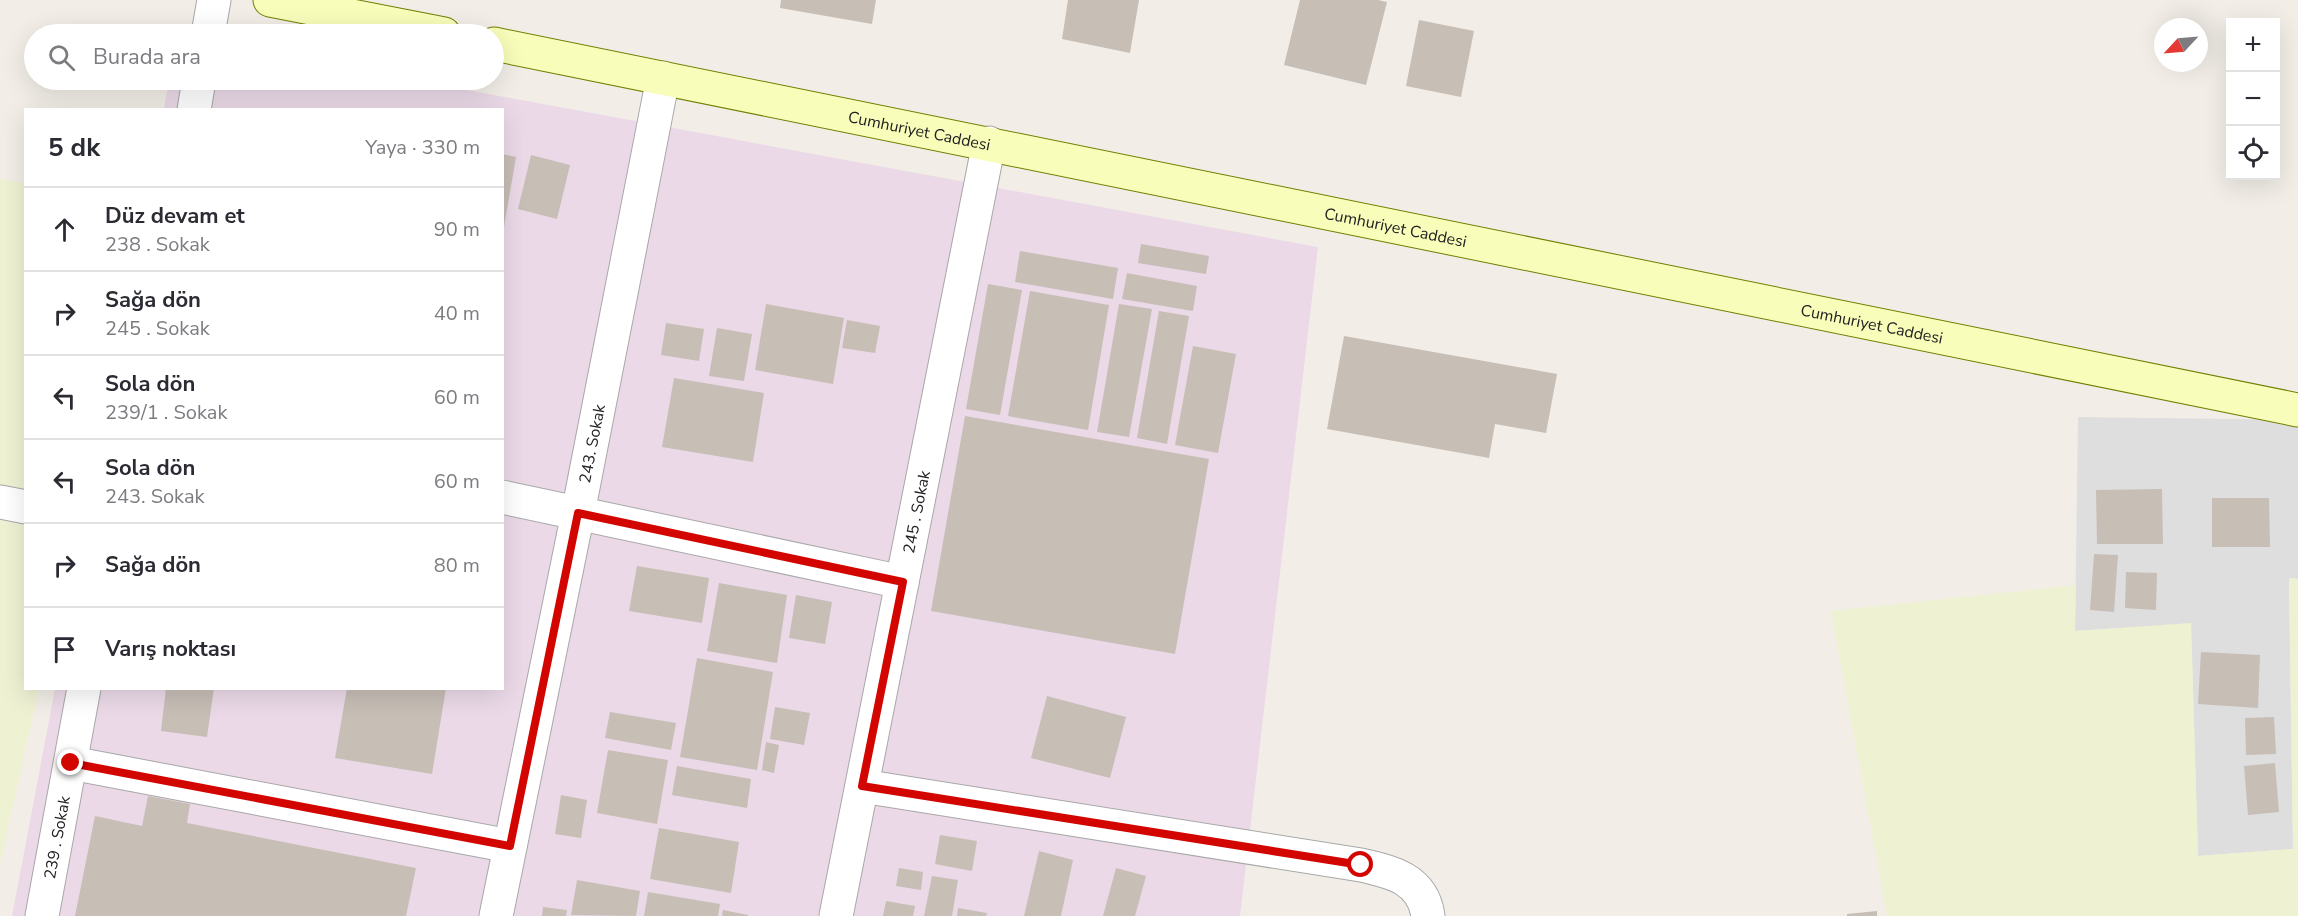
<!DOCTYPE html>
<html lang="tr">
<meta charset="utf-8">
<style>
body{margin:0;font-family:"Nunito Sans",sans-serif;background:#f7f7f7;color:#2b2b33}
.controls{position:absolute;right:18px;top:18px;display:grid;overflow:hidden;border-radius:0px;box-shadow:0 6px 24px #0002}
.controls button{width:54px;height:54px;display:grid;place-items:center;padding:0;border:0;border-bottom:2px solid #e1e1e2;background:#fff;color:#2b2b33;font:30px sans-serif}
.compass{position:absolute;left:2154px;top:18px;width:54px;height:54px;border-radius:50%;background:#fff;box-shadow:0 6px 24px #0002;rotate:244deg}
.stop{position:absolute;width:18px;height:18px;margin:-14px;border:4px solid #d20500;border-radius:50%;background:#fff}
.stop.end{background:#d20500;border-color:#fff;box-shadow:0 2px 6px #0008}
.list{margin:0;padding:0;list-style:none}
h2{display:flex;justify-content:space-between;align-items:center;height:78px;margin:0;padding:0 24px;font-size:26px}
h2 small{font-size:20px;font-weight:400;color:#7c7c81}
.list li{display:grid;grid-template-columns:39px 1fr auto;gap:18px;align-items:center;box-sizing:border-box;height:84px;padding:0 24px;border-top:2px solid #e1e1e2}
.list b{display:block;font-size:22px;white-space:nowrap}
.list p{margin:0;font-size:20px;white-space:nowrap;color:#7c7c81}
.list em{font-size:20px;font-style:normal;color:#7c7c81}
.icon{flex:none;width:33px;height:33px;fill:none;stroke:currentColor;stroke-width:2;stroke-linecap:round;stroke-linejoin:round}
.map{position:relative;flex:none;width:2298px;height:916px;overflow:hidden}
.search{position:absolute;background:#fff;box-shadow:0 6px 24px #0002;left:24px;top:24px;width:480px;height:66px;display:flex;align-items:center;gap:15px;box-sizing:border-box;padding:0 21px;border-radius:33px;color:#7c7c81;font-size:22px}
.panel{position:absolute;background:#fff;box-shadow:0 6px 24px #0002;left:24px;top:108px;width:480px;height:582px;border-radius:0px}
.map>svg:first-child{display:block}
</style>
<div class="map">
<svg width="2298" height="916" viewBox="0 0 2298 916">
<rect width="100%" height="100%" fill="#f2eee7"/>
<path fill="#dfdede" d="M2078 417 2298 420V579L2289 578 2293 849 2198 856 2191 624 2075 631Z"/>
<path fill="#ebd9e7" d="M169 80H413L1318 247 1240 916H12L55 689 502 688V110L164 109Z"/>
<path fill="#eef1d2" d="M0 179 25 183 26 688 39 689 0 864Z
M2289 578 2298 579V916H1887L1831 611 2076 585 2075 631 2191 623 2198 856 2293 849Z"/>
<path fill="#c7beb6" d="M781 0H876L872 24 780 8Z
M1068 0H1139L1130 53 1062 39Z
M1300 0H1378L1387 2 1366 85 1284 65Z
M1419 20 1474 31 1461 97 1406 86Z
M502 154 516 157 504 227H502Z
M531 155 570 165 557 219 518 209Z
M1141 244 1209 256 1206 274 1138 263Z
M1020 251 1118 268 1113 299 1015 282Z
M1127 273 1197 286 1193 311 1122 299Z
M988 284 1022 290 1000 415 966 409Z
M1030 291 1109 305 1088 430 1008 416Z
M766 304 844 318 833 384 755 370Z
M1119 304 1152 309 1129 437 1097 432Z
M1159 311 1189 316 1167 444 1137 438Z
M847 320 880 326 875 353 842 348Z
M666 323 704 329 699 361 661 355Z
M717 328 752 334 744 381 709 376Z
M1344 336 1557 374 1546 433 1495 424 1489 458 1327 429Z
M1193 346 1236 354 1218 453 1175 445Z
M674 378 764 393 753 462 662 447Z
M965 416 1209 459 1175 654 931 611Z
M2162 489 2163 544H2097L2096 490Z
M2212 498H2269L2270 547H2212Z
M2094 554 2118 555 2114 612 2090 610Z
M637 566 709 578 702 623 629 611Z
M2126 572 2157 573 2156 610 2125 608Z
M719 583 787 595 777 663 707 651Z
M796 595 832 602 825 644 789 638Z
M2201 652 2260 655 2258 708 2198 704Z
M697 658 773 672 757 770 680 757Z
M166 688H214L207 737 161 731Z
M347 688H446L432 774 335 758Z
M1047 696 1126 717 1110 778 1031 758Z
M775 707 810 713 804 745 770 739Z
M610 712 676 723 671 750 605 738Z
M2274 717 2276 754 2246 755 2245 718Z
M766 742 779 745 774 773 762 770Z
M608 750 668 760 657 824 597 813Z
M2275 763 2279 812 2248 815 2244 766Z
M677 766 751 779 747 808 672 795Z
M561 795 587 800 581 838 555 834Z
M148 796 190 804 187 823 416 868 406 916H75L95 816 142 826Z
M659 828 739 842 731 893 650 879Z
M940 835 977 841 972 871 935 864Z
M1039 851 1073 860 1061 916H1024Z
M899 868 923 872 921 890 896 886Z
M1116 868 1146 876 1135 916H1103Z
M932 876 958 880 952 916H924Z
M577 880 640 891 636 916 571 915Z
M648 892 720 904 718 916H644Z
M886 901 915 906 913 916H883Z
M543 907 567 910 566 916H542Z
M958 908 987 913 986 916H957Z
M723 910 748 915V916H722Z
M1877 911V916H1847V914Z"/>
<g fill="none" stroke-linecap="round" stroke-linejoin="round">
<g stroke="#a8a8a8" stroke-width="35">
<g id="minor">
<path d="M208 34 214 0"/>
<path d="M194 110 199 80"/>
<path d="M502 497 902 582"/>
<path d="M0 502 26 507"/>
<path d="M71 763 510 846"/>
<path d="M862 786 1361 865C1392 872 1423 879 1428 916"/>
<path id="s1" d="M42 916 84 688"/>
<path id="s2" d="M496 916 578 513 663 78"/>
<path id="s3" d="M836 916 989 143"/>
</g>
</g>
<g stroke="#6f8000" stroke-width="35">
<g id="secondary">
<path d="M270 0 444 34"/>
<path id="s4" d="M494 44 2298 410"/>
</g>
</g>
<use href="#minor" stroke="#fff" stroke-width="33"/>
<use href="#secondary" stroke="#f8fdba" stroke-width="33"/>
</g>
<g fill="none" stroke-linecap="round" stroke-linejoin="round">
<path stroke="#d20500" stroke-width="8" d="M71 763 510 846 578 513 903 582 862 786 1361 865"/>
</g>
<g text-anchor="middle" stroke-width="5" stroke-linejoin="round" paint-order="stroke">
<g font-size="16" fill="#212121" stroke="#fff">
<text dy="6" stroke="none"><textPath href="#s4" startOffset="434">Cumhuriyet Caddesi</textPath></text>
<text dy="6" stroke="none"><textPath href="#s4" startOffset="920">Cumhuriyet Caddesi</textPath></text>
<text dy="6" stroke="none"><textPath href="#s4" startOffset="1406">Cumhuriyet Caddesi</textPath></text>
<text dy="6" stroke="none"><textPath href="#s2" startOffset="482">243. Sokak</textPath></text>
<text dy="6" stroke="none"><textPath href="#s3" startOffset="412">245 . Sokak</textPath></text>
<text dy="6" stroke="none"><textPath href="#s1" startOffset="80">239 . Sokak</textPath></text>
</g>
</g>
</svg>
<div class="controls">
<button>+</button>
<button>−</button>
<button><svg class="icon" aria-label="locate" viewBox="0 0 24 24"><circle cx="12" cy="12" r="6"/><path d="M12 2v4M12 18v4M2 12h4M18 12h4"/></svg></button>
</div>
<svg class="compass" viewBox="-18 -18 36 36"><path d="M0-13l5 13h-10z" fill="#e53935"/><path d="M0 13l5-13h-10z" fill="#7c7c81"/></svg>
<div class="stop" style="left:1361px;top:865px"></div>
<div class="stop end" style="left:71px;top:763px"></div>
<div class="search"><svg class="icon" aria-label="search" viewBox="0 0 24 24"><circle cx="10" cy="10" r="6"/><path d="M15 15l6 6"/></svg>Burada ara</div>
<section class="panel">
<h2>5 dk<small>Yaya · 330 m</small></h2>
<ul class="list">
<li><svg class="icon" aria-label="ahead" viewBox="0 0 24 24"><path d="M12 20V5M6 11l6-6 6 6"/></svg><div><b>Düz devam et</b><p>238 . Sokak</p></div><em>90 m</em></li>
<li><svg class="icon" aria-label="right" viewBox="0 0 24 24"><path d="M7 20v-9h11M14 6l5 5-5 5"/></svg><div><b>Sağa dön</b><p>245 . Sokak</p></div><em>40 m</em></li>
<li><svg class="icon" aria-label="left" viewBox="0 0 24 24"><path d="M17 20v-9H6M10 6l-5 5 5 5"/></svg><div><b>Sola dön</b><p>239/1 . Sokak</p></div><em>60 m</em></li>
<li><svg class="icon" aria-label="left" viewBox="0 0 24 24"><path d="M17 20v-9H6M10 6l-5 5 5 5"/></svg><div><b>Sola dön</b><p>243. Sokak</p></div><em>60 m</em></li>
<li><svg class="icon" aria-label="right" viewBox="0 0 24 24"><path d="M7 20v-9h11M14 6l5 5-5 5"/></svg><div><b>Sağa dön</b></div><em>80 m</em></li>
<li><svg class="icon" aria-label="arrive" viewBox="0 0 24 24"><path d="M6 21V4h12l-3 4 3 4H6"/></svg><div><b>Varış noktası</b></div></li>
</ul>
</section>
</div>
